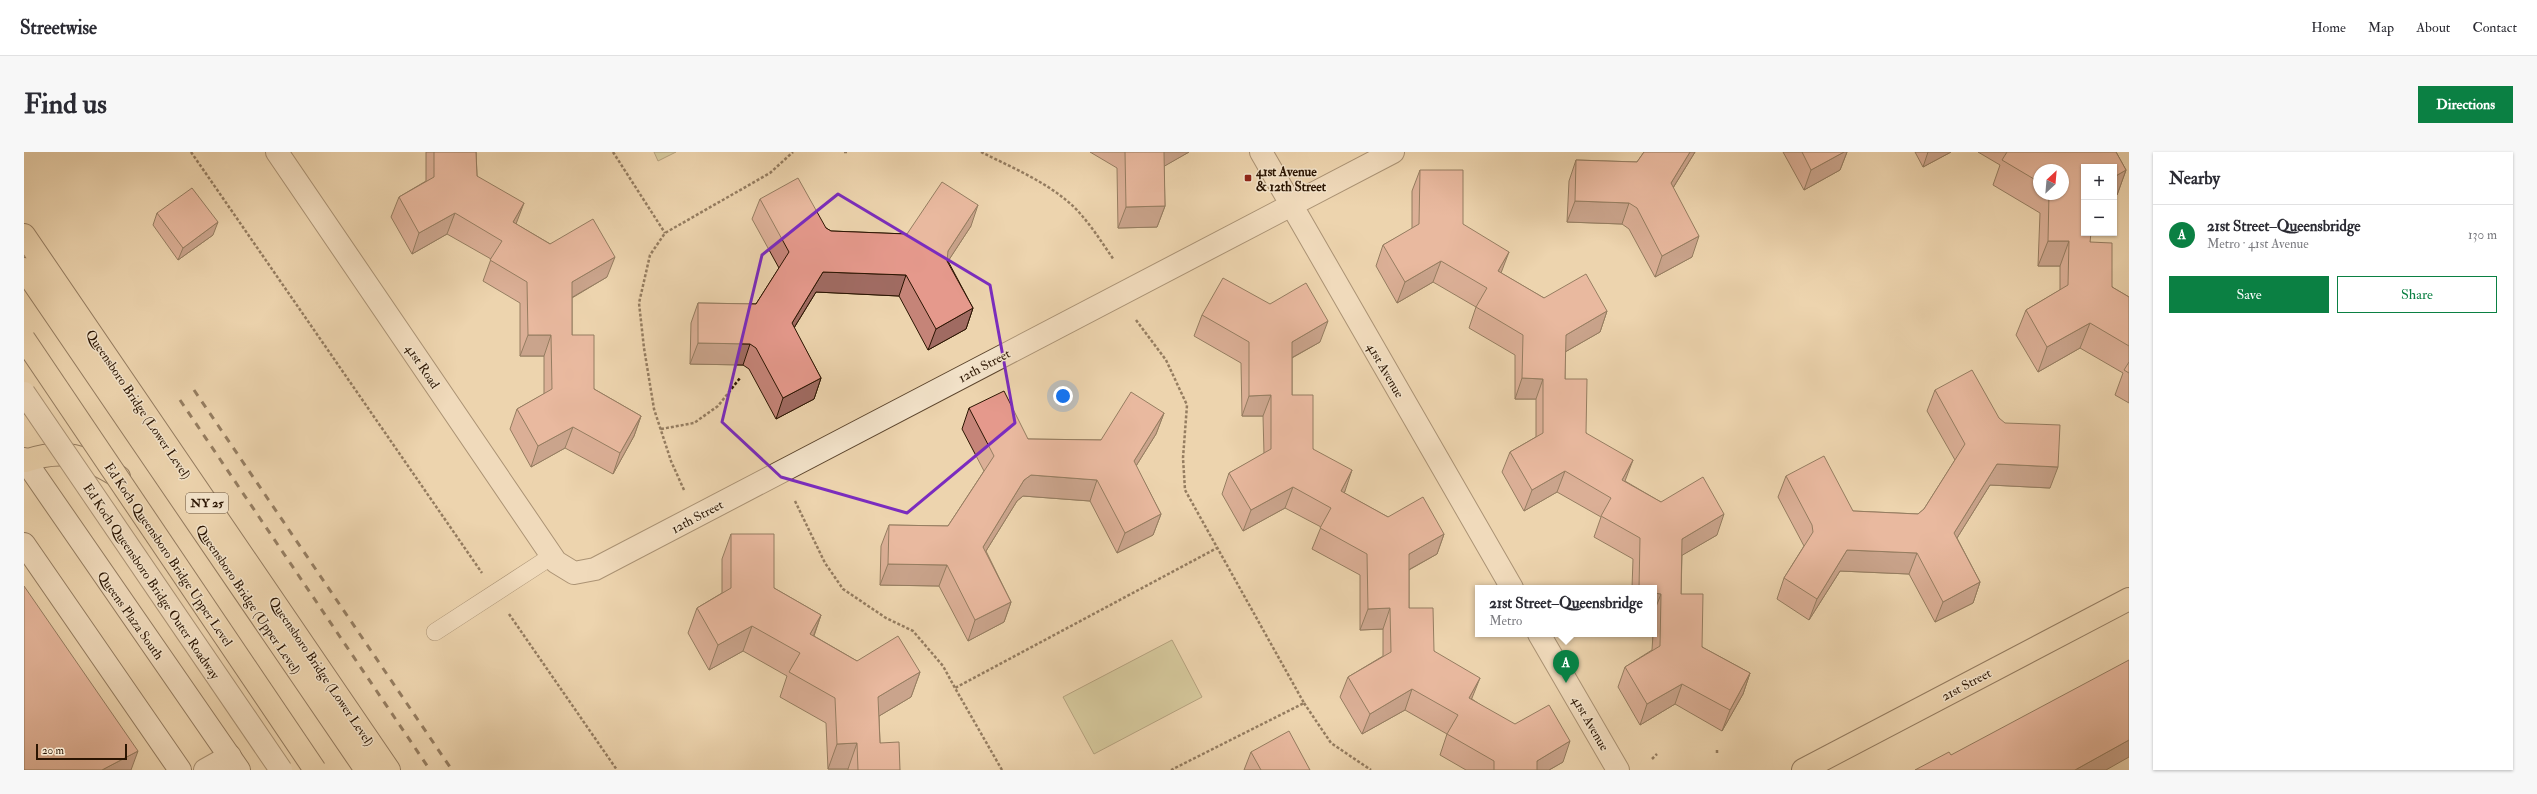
<!DOCTYPE html>
<meta charset="utf-8">
<style>
body{margin:0;font-family:"IM FELL Double Pica",serif;background:#f7f7f7;color:#2b2b33}
.controls{position:absolute;right:12px;top:12px;display:grid;overflow:hidden;border-radius:0px;box-shadow:0 1px 3px #0004}
.controls button{width:36px;height:36px;display:grid;place-items:center;padding:0;border:0;border-bottom:1px solid #e1e1e2;background:#fff;color:#2b2b33;font:20px sans-serif}
.compass{position:absolute;left:2009px;top:12px;width:36px;height:36px;border-radius:50%;background:#fff;box-shadow:0 1px 3px #0004;rotate:26deg}
.scale{position:absolute;left:12px;bottom:10px;width:91px;box-sizing:border-box;padding-left:4px;border:2px solid #2b1502;border-top:0;font-size:11px;line-height:14px;white-space:nowrap;color:#2b1502;-webkit-text-stroke:3px #f3e3ca;paint-order:stroke}
.you{position:absolute;left:1039px;top:244px;width:14px;height:14px;margin:-10px;border:3px solid #fff;border-radius:50%;background:#1a73e8;box-shadow:0 0 0 6px #1a73e833}
.badge{display:grid;place-items:center;width:26px;height:26px;border-radius:50%;background:#0b8043;color:#fff;font-size:13px;font-weight:700}
.pin{position:absolute;translate:-50% -33px;filter:drop-shadow(0 1px 2px #0008)}
.pin::after{content:'';position:absolute;top:21px;width:14px;height:12px;background:inherit;clip-path:polygon(0 0,100% 0,50% 100%)}
.popup{position:absolute;left:1451px;top:433px;width:182px;height:52px;box-sizing:border-box;display:grid;place-content:center;border-radius:0px;background:#fff;filter:drop-shadow(0 1px 3px #0005);font-size:13px;white-space:nowrap;color:#7c7c81}
.popup b{font-size:15px;color:#2b2b33}
.popup::after{content:'';position:absolute;left:50%;top:100%;margin-left:-8px;border:8px solid transparent;border-top-color:#fff}
.list{margin:0;padding:0;list-style:none}
h2{display:flex;justify-content:space-between;align-items:center;height:52px;margin:0;padding:0 16px;font-size:17px}
h2 small{font-size:13px;font-weight:400;color:#7c7c81}
.list li{display:grid;grid-template-columns:26px 1fr auto;gap:12px;align-items:center;box-sizing:border-box;height:60px;padding:0 16px;border-top:1px solid #e1e1e2}
.list b{display:block;font-size:15px;white-space:nowrap}
.list p{margin:0;font-size:13px;white-space:nowrap;color:#7c7c81}
.list em{font-size:13px;font-style:normal;color:#7c7c81}
.actions{display:flex;gap:8px;padding:12px 16px}
.actions a{flex:1;padding:9px 0;border:1px solid #0b8043;border-radius:0px;text-align:center;font-size:14px;color:#0b8043}
.actions .main{background:#0b8043;color:#fff}
.map{position:relative;flex:none;width:2105px;height:618px;overflow:hidden;border-radius:0px}
header{display:flex;align-items:center;gap:24px;box-sizing:border-box;height:56px;padding:0 20px;background:#fff;border-bottom:1px solid #e1e1e2}
header strong{font-size:19px}
nav{display:flex;gap:22px;margin-inline-start:auto;font-size:14px}
.intro{display:flex;align-items:center;justify-content:space-between;box-sizing:border-box;height:96px;padding:0 24px}
h1{margin:0;font-size:28px}
.button{padding:10px 18px;border-radius:0px;background:#0b8043;color:#fff;font-size:14px;font-weight:700}
main{display:flex;gap:24px;padding:0 24px}
aside{flex:1;background:#fff;border-radius:0px;box-shadow:0 1px 3px #0004}
.map>svg:first-child{display:block}
</style>
<header>
<strong>Streetwise</strong>
<nav><a>Home</a><a>Map</a><a>About</a><a>Contact</a></nav>
</header>
<div class="intro"><h1>Find us</h1><a class="button">Directions</a></div>
<main>
<div class="map">
<svg width="2105" height="618" viewBox="0 0 2105 618">
<rect width="100%" height="100%" fill="#edd4ae"/>
<filter id="stains"><feTurbulence type="fractalNoise" baseFrequency=".005" numOctaves="4"/><feColorMatrix values="0 0 0 0 .2 0 0 0 0 .09 0 0 0 0 .02 0 0 0 .5 -.17"/></filter>
<radialGradient id="worn" r=".72"><stop offset=".6" stop-color="#630" stop-opacity="0"/><stop offset="1" stop-color="#630" stop-opacity=".3"/></radialGradient>
<path fill="#bbbc88" stroke="#736845" d="M630 0H652L634 9Z
M1148 488 1178 545 1070 602 1039 545Z"/>
<g fill="none" stroke-linecap="round" stroke-linejoin="round">
<g stroke="#5c452d" stroke-width="18">
<path id="service" d="M411 480 528 404"/>
</g>
<g stroke="#5c452d" stroke-width="24">
<path id="minor" d="M253 0 532 410 550 421 571 417 1369 0
M1237 0 1488 436
M1515 482 1594 618
M181 618 206 604"/>
</g>
<g stroke="#2b1502" stroke-width="24">
<path id="secondary" d="M0 307 215 618
M0 392 156 618"/>
</g>
<g stroke="#2b1502" stroke-width="24">
<path id="primary" d="M1779 618 2105 447"/>
</g>
<g stroke="#2b1502" stroke-width="24">
<path id="trunk" d="M0 83 365 618
M0 117 342 618
M1 309C41 295 60 304 95 325"/>
</g>
<path stroke="#2b1502" stroke-width="2.5" stroke-dasharray="3 2" stroke-linecap="butt" d="M167 0 458 421
M589 0 641 81
M820 0H825
M957 0C985 14 1018 28 1042 48 1061 63 1076 88 1090 108
M1112 168 1142 208 1163 253 1159 306 1161 338 1280 551 1147 618
M637 277 670 271 694 254 716 226
M660 338 647 309 630 257 620 196 615 151 626 103 641 81 746 21 769 0
M771 349 801 411 819 437 862 466 889 479 919 514 931 536
M485 462 593 618
M1280 551 1307 591 1347 618
M1693 598V601
M1628 607 1633 602
M978 618 931 536 1193 396"/>
<use href="#service" stroke="#f3e3ca" stroke-width="17"/>
<use href="#minor" stroke="#f3e3ca" stroke-width="22"/>
<use href="#secondary" stroke="#f3e3ca" stroke-width="22"/>
<use href="#primary" stroke="#edd4ae" stroke-width="22"/>
<use href="#trunk" stroke="#edd4ae" stroke-width="22"/>
<path stroke="#2b1502" stroke-width="3" stroke-dasharray="7 7" stroke-linecap="butt" d="M170 238 428 618
M156 248 406 618"/>
<g stroke="#5c452d" stroke-width="24" stroke-linecap="butt">
<path id="pedestrian-bridge" d="M0 241 257 618"/>
</g>
<g stroke="#2b1502" stroke-width="24" stroke-linecap="butt">
<path id="trunk-bridge" d="M0 187 291 618"/>
</g>
<use href="#pedestrian-bridge" stroke="#f3e3ca" stroke-width="22"/>
<use href="#trunk-bridge" stroke="#edd4ae" stroke-width="22"/>
</g>
<path fill="#c58478" stroke="#2b1502" fill-rule="evenodd" d="M402 0H452L453 24 492 72 583 125 548 146V183L570 237 617 264 610 284 589 322 541 296 507 315 486 277 493 257 520 242V204H496V151L459 129 467 107 423 82 388 102 367 65 375 45 402 29Z
M1066 0H1165L1140 14 1141 54 1133 75 1094 76 1093 16Z
M1620 0H1671L1649 36 1668 105 1631 125 1605 77 1598 72 1543 70 1545 29 1552 8 1613 10Z
M1759 0H1823L1816 18 1780 38Z
M1891 0H1927L1899 15Z
M1954 0H2092L2102 18 2093 43 2090 45V15H2060L2066 90 2088 135 2105 145V251L2091 243 2099 221 2056 196 2014 220 1992 183 2002 158 2036 138V114H2014L2016 61 1969 33 1976 13ZM2015 18 2039 42H2015Z
M1396 18 1477 121 1520 146 1583 159 1576 180 1541 200V227L1562 281 1601 329 1693 383 1658 403 1657 442 1678 495 1726 521 1719 542 1698 579 1651 552 1616 573 1594 535 1601 515 1628 498 1629 482H1630V436H1608L1609 407 1570 385 1577 365 1533 340 1500 359 1478 320 1486 300 1512 285V247H1491V203L1445 176 1452 155 1409 130 1373 151 1352 114 1359 93 1388 77V39Z
M736 47 802 76 807 79 883 82 947 74 924 109 949 156 942 177 904 198 875 144 792 140 770 176 797 226 790 247 752 267 725 217 719 213 666 212 667 171 674 151 732 152 755 116 728 67Z
M133 61 189 83 154 108 129 73Z
M1178 163 1296 190 1268 206V243L1289 297 1321 339 1320 341 1364 365 1420 382 1413 402 1385 418V456L1410 499 1448 547 1539 610 1525 618H1442L1416 603 1423 582 1381 558 1338 582 1316 545 1324 525 1359 504V477L1336 478V423L1288 397 1297 375 1261 356 1219 379 1198 342 1205 321 1240 302 1239 264H1218L1217 211 1170 184Z
M1911 238 1975 266 2026 336 1966 333 1933 386 1956 430 1949 451 1911 470 1885 422 1816 419 1785 468 1753 447 1760 426 1780 394 1754 345 1762 324 1829 359 1894 362 1900 357 1931 308 1903 259Z
M945 256 1004 287 1077 288 1140 261 1132 282 1112 314 1137 362 1129 383 1093 401 1066 349 999 344 993 349 962 399 987 450 980 470 944 489 915 434 856 433 857 394 865 373 924 374 960 319 938 277Z
M707 382 750 436 797 463 790 484 833 509 896 520 887 545 855 564 856 591 876 618H824V617H804L802 571 756 545 763 524 719 499 685 518 664 481 673 456 698 441V407Z
M1227 600 1286 618H1220Z"/>
<path fill="#a06b62" stroke="#2b1502" d="M1139 0H1165L1132 19Z
M1666 0H1671L1639 52 1647 31Z
M1820 0H1823L1816 18 1780 38 1787 18Z
M1904 0H1927L1899 15Z
M2102 18 2093 43 2090 45V25Z
M1551 49 1605 51 1598 72 1543 70Z
M500 51 492 72 489 70Z
M954 53 947 74 917 120 924 99Z
M1141 54 1133 75 1094 76 1102 55Z
M431 61 423 82 388 102 395 81Z
M194 70 189 83 154 108 159 96Z
M1675 84 1668 105 1631 125 1638 104Z
M2024 89H2045L2036 114H2014Z
M1485 100 1477 121 1474 119Z
M591 105 583 125 540 150 548 130Z
M1417 109 1409 130 1373 151 1381 130Z
M799 120 882 123 875 144 792 140 760 192 768 171Z
M949 156 942 177 904 198 912 177Z
M1583 159 1576 180 1534 204 1542 183Z
M1304 169 1296 190 1260 210 1268 190Z
M2066 171 2056 196 2014 220 2023 195Z
M504 183H527L520 204H496Z
M674 191 726 192 719 213 666 212Z
M797 226 790 247 752 267 759 246Z
M1498 226 1519 227 1512 247H1491Z
M1247 243 1239 264H1218L1225 244Z
M1140 261 1132 282 1102 330 1110 309Z
M617 264 610 284 589 322 596 301Z
M549 275 541 296 507 315 514 294Z
M1609 308 1601 329 1590 348 1598 328Z
M1973 312 2034 315 2026 336 1966 333 1923 402 1930 381Z
M1328 318 1321 339 1309 360 1317 339Z
M1541 319 1533 340 1500 359 1508 338Z
M1007 323 1073 328 1066 349 999 344 993 349 952 415 959 395 1000 328Z
M1269 335 1261 356 1219 379 1227 358Z
M1137 362 1129 383 1093 401 1101 381Z
M1700 362 1693 383 1650 408 1658 387Z
M1420 382 1413 402 1377 422 1385 402Z
M1823 398 1893 401 1885 422 1816 419 1785 468 1793 447Z
M864 412 923 413 915 434 856 433Z
M1956 430 1949 451 1911 470 1919 450Z
M1630 441 1637 442 1630 460Z
M987 450 980 470 944 489 951 468Z
M1366 456 1359 477 1336 478 1344 457Z
M797 463 788 488 786 482Z
M728 474 719 499 685 518 694 493Z
M896 520 887 545 845 570 854 545Z
M1726 521 1719 542 1698 579 1706 558Z
M1456 526 1448 546 1437 566 1445 546Z
M1658 532 1651 552 1616 573 1623 552Z
M1388 537 1381 558 1338 582 1346 562Z
M2105 588V605L2082 618H2051Z
M1546 589 1539 610 1525 618H1509L1513 609Z
M833 591 824 617H804L813 592Z
M114 599 107 618H78Z"/>
<path fill="#e5998c" stroke="#2b1502" d="M410 0H452L453 24 500 51 489 70 526 92 569 67 591 105 548 130V183H570V237L617 264 596 301 549 275 514 294 493 257 528 237 527 183H504L503 130 466 108 478 89 431 61 395 81 375 45 410 25Z
M1101 0H1140L1141 54 1102 55Z
M1620 0H1666L1647 31 1675 84 1638 104 1613 56 1605 51 1551 49 1552 8 1613 10Z
M1778 0H1820L1787 18Z
M1983 0H2092L2102 18 2090 25V15H2060V81H2067L2066 90 2088 91V135L2105 145V194L2066 171 2023 195 2002 158 2044 133 2045 89H2024L2025 42H2039V18H2015V30L1978 8Z
M1396 18H1439V72L1485 100 1474 119 1520 146 1562 122 1583 159 1542 183 1541 227H1563L1562 281 1609 308 1598 328 1637 350 1679 325 1700 362 1658 387 1657 442H1679L1678 495 1726 521 1706 558 1658 532 1623 552 1601 515 1636 494 1637 442 1630 441V436H1615L1616 386 1577 364 1587 346 1541 319 1508 338 1486 300 1519 281V227L1498 226 1499 183 1452 155 1463 136 1417 109 1381 130 1359 93 1395 72Z
M774 26 802 76 807 79 883 82 918 30 954 53 924 99 923 109 949 156 912 177 882 123 799 120 768 171 797 226 759 246 732 196 726 192 674 191V151L732 152 765 100 736 47Z
M168 36 194 70 159 96 133 61Z
M1199 126 1246 152 1282 131 1304 169 1268 190V243H1289V297L1328 318 1317 339 1364 365 1399 345 1420 382 1385 402V456H1409L1410 499 1456 526 1445 546 1491 572 1525 553 1546 589 1513 609V618H1470V609L1423 582 1434 563 1388 537 1346 562 1324 525 1367 500 1366 456 1344 457 1343 402 1296 376 1307 356 1269 335 1227 358 1205 321 1247 297V243L1225 244V190L1178 163Z
M2105 210V221L2100 218Z
M1948 218 1975 266 1981 271 2036 273 2034 315 1973 312 1930 381 1956 430 1919 450 1893 401 1823 398 1793 447 1760 426 1789 380 1788 373 1762 324 1800 304 1829 359 1894 362 1900 357 1941 292 1911 238Z
M980 239 1004 287 1077 288 1107 240 1140 261 1110 309 1137 362 1101 381 1073 328 1007 323 1000 328 959 395 987 450 951 468 923 413 864 412 865 373 924 374 970 304 945 256Z
M707 382H750V436L797 463 786 482 833 509 874 484 896 520 854 545 856 591 875 590 876 618H834L833 591 813 592 811 546 765 520 776 501 728 474 694 493 673 456 707 436Z
M0 434 114 599 78 618H0Z
M2105 508V588L2051 618H1891L1925 600 1927 603Z
M1265 579 1286 618H1237L1227 600Z"/>
<path d="M0 0H2105V618H0ZM814 42 966 133 991 271 883 361 757 325 698 270 738 103Z" fill="#edd4ae" fill-opacity=".55" fill-rule="evenodd"/>
<path fill="none" stroke="#7b2cbf" stroke-width="3" stroke-linejoin="round" d="M814 42 966 133 991 271 883 361 757 325 698 270 738 103Z"/>
<rect fill="#8f2418" stroke="#f3e3ca" stroke-width="1.5" x="1220" y="22" width="8" height="8" rx="2"/>
<g text-anchor="middle" stroke-width="3" stroke-linejoin="round" paint-order="stroke">
<rect fill="#f3e3ca" stroke="#67533e" stroke-width="1" x="162" y="341" width="42" height="20" rx="3"/>
<g font-size="12" font-weight="bold" fill="#2b1502">
<text x="183" y="355">NY 25</text>
</g>
<g font-size="13" font-weight="bold" fill="#2b1502" stroke="#f3e3ca" text-anchor="start">
<text x="1232" y="24">41st Avenue<tspan x="1232" dy="15">&amp; 12th Street</tspan></text>
</g>
<g font-size="13" fill="#2b1502" stroke="#f3e3ca">
<text transform="translate(960 213) rotate(-28)" y="5">12th Street</text>
<text transform="translate(399 214) rotate(56)" y="5">41st Road</text>
<text transform="translate(1362 218) rotate(60)" y="5">41st Avenue</text>
<text transform="translate(115 252) rotate(56)" y="5">Queensboro Bridge (Lower Level)</text>
<text transform="translate(673 364) rotate(-28)" y="5">12th Street</text>
<text transform="translate(145 402) rotate(56)" y="5">Ed Koch Queensboro Bridge Upper Level</text>
<text transform="translate(128 429) rotate(56)" y="5">Ed Koch Queensboro Bridge Outer Roadway</text>
<text transform="translate(225 447) rotate(56)" y="5">Queensboro Bridge (Upper Level)</text>
<text transform="translate(107 463) rotate(55)" y="5">Queens Plaza South</text>
<text transform="translate(298 519) rotate(56)" y="5">Queensboro Bridge (Lower Level)</text>
<text transform="translate(1942 532) rotate(-28)" y="5">21st Street</text>
<text transform="translate(1567 571) rotate(60)" y="5">41st Avenue</text>
</g>
</g>
<rect width="100%" height="100%" filter="url(#stains)"/>
<rect width="100%" height="100%" fill="url(#worn)"/>
</svg>
<div class="controls">
<button>+</button>
<button>−</button>
</div>
<svg class="compass" viewBox="-18 -18 36 36"><path d="M0-13l5 13h-10z" fill="#e53935"/><path d="M0 13l5-13h-10z" fill="#7c7c81"/></svg>
<div class="scale">20 m</div>
<div class="you"></div>
<div class="pin badge" style="left:1542px;top:531px">A</div>
<div class="popup"><b>21st Street–Queensbridge</b>Metro</div>
</div>
<aside>
<h2>Nearby<small></small></h2>
<ul class="list">
<li><span class="badge">A</span><div><b>21st Street–Queensbridge</b><p>Metro · 41st Avenue</p></div><em>130 m</em></li>
</ul>
<div class="actions"><a class="main">Save</a><a>Share</a></div>
</aside>
</main>
